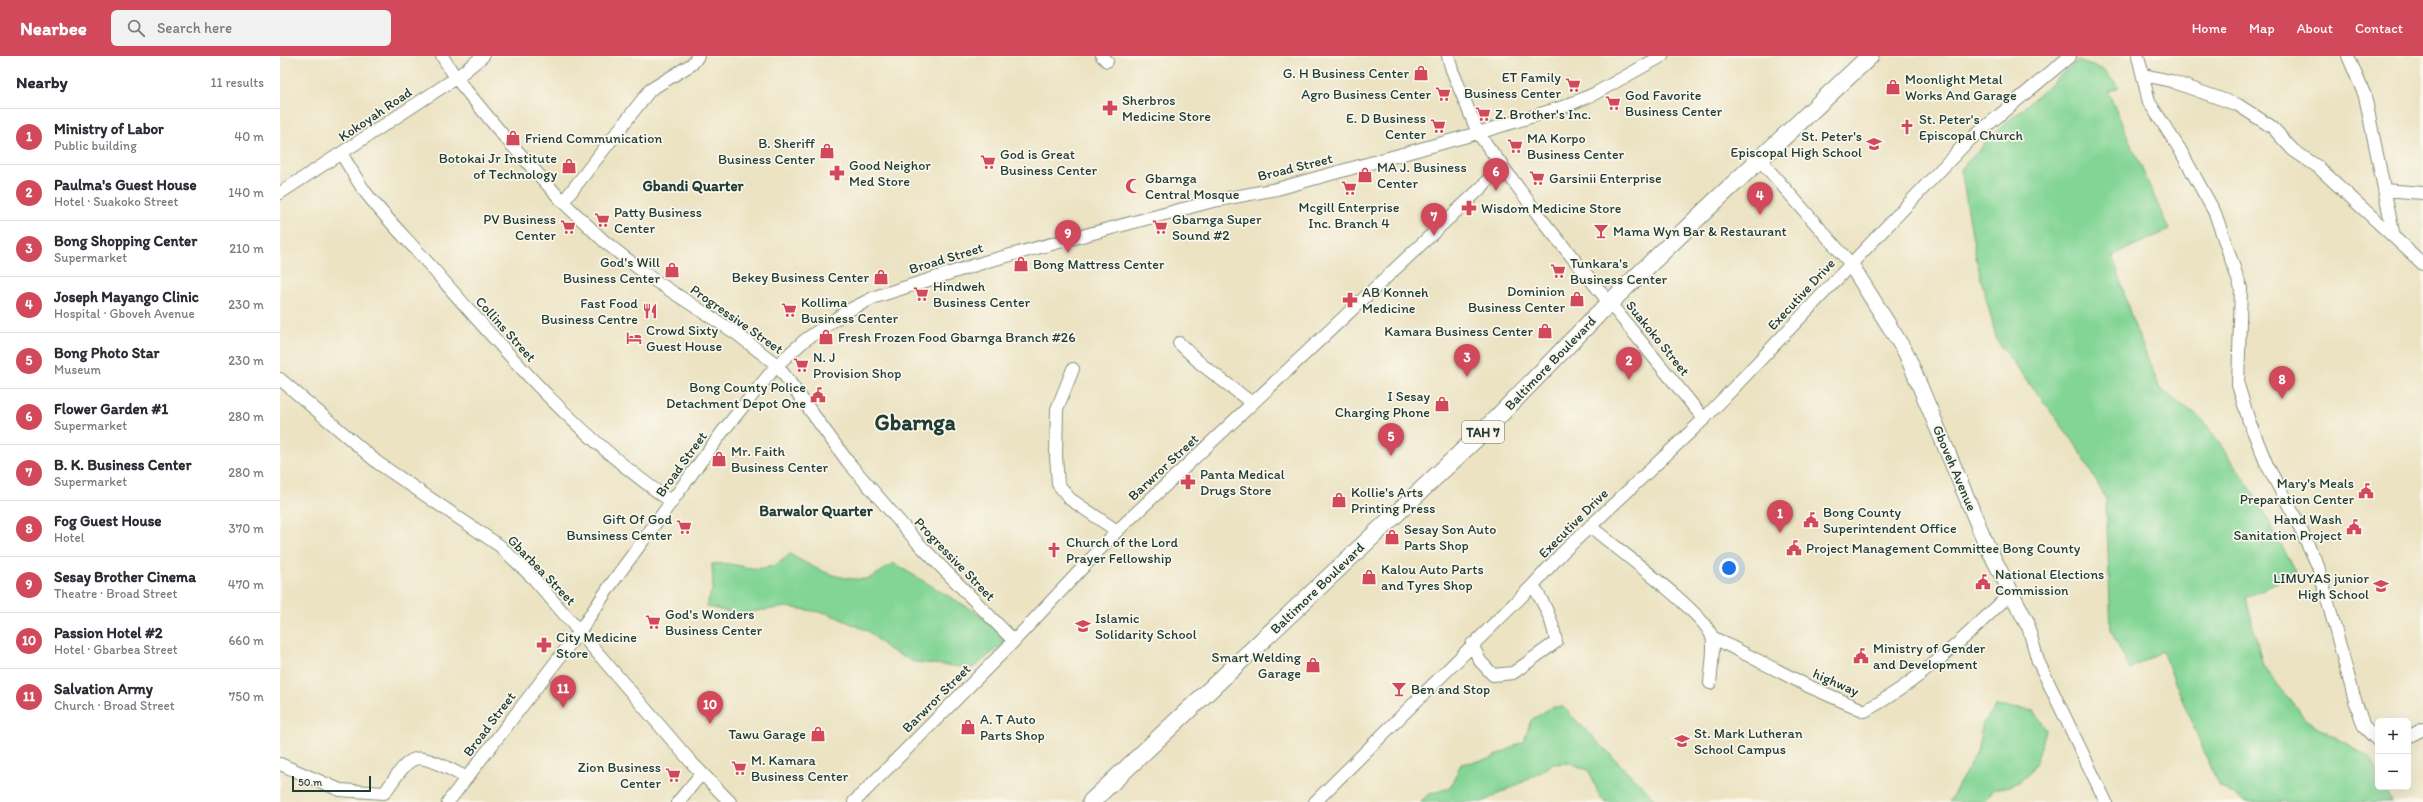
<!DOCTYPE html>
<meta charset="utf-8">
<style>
body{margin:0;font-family:Itim,sans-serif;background:#f2f2f3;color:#2b2b33}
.controls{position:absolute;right:12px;bottom:12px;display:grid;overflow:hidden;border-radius:6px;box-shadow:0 4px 16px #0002}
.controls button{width:36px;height:36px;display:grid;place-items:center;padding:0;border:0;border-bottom:1px solid #e1e1e2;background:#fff;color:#2b2b33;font:20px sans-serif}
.scale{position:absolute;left:12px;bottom:10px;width:79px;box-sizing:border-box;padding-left:4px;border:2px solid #1f3d34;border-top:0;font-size:11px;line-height:14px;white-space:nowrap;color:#1f3d34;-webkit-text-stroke:3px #fbf7ec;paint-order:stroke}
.you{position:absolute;left:1449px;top:512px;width:14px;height:14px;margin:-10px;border:3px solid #fff;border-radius:50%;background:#1a73e8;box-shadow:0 0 0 6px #1a73e833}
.badge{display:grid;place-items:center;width:26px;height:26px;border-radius:50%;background:#d1495b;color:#fff;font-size:13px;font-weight:700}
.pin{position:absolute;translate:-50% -33px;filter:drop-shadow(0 1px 2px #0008)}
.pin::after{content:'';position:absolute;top:21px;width:14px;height:12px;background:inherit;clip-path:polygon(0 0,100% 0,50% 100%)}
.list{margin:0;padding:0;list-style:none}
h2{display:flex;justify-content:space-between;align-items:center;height:52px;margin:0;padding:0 16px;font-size:17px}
h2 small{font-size:13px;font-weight:400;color:#7c7c81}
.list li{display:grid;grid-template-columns:26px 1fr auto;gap:12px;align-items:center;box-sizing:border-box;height:56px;padding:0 16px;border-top:1px solid #e1e1e2}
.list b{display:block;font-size:15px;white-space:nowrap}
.list p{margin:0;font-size:13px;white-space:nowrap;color:#7c7c81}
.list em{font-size:13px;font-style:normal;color:#7c7c81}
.icon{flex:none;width:22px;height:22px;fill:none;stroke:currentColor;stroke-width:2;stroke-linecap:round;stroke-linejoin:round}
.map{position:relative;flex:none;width:2143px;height:746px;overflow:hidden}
header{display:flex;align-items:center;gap:24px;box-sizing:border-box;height:56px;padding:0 20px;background:#d1495b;color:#fff}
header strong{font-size:19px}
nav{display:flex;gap:22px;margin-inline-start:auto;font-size:14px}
.search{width:280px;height:36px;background:#f2f2f3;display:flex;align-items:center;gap:10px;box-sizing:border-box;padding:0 14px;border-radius:6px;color:#7c7c81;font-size:15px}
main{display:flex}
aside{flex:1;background:#fff}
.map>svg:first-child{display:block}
</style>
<header>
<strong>Nearbee</strong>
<div class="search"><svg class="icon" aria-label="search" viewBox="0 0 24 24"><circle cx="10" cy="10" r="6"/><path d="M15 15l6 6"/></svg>Search here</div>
<nav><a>Home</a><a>Map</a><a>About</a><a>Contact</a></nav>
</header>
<main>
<aside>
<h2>Nearby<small>11 results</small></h2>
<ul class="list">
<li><span class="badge">1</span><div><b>Ministry of Labor</b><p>Public building</p></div><em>40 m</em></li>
<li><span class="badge">2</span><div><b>Paulma's Guest House</b><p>Hotel · Suakoko Street</p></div><em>140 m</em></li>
<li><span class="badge">3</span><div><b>Bong Shopping Center</b><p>Supermarket</p></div><em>210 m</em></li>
<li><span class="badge">4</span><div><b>Joseph Mayango Clinic</b><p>Hospital · Gboveh Avenue</p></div><em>230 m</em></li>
<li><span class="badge">5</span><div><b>Bong Photo Star</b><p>Museum</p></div><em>230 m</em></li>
<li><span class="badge">6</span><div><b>Flower Garden #1</b><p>Supermarket</p></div><em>280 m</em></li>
<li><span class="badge">7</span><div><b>B. K. Business Center</b><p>Supermarket</p></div><em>280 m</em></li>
<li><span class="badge">8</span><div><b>Fog Guest House</b><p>Hotel</p></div><em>370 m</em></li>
<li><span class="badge">9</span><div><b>Sesay Brother Cinema</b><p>Theatre · Broad Street</p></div><em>470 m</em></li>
<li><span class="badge">10</span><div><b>Passion Hotel #2</b><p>Hotel · Gbarbea Street</p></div><em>660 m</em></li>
<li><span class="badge">11</span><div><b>Salvation Army</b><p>Church · Broad Street</p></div><em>750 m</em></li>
</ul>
</aside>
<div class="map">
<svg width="2143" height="746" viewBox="0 0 2143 746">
<rect width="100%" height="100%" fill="#fbf7ec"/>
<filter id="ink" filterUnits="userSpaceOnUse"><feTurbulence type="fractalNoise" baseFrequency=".025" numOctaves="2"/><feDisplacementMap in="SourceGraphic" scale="8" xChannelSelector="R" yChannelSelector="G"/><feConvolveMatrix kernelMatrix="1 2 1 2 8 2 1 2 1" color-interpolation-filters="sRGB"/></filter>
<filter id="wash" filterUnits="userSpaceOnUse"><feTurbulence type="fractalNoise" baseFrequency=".012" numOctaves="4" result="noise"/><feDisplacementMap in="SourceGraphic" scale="16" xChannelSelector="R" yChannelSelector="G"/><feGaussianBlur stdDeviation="0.9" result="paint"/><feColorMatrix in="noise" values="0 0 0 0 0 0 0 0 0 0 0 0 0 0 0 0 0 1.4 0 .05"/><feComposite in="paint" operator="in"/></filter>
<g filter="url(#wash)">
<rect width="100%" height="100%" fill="#ebe3c2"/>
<path fill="#83d595" stroke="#518964" d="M1797 5 1822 13 1839 31 1828 36 1889 174 1833 199 1851 261 1880 333 1924 365 1969 430 2016 516 1966 542 1983 610 2026 664 2090 701 2098 717V731H2105L2112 746H1965L1938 729 1882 595 1850 613 1831 575 1826 443 1794 386 1717 285 1697 207 1681 113 1715 77Z
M510 498C533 512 558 525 586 523 594 522 606 512 613 507L697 557 728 584 693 612 634 606 608 593 588 575 547 557 506 551 455 558 426 550 433 532 432 508C464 504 480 526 510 498Z
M1716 650 1754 655 1766 674C1760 693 1756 717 1737 727 1718 736 1719 725 1703 746H1669L1697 696 1703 667Z
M1272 651H1283L1378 746H1326L1320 741 1309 715 1291 707 1272 708 1251 722 1202 746H1140L1149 738 1170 732 1181 708 1210 703 1244 685 1251 664Z"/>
</g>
<g filter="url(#ink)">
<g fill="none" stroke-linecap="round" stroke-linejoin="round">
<g stroke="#85907b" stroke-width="14">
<path id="minor" d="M162 0 176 22 222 78 283 146 325 186 371 222 457 278 497 309 568 406 638 487 734 585
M822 0 827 5
M1168 0 1172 14 1198 77 1262 164 1424 363
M1858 0 1869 46 1899 92 1935 157 1961 232 1958 329 1969 365 1987 409 2015 461 2038 510 2074 641 2084 671 2098 685
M2068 0 2085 40 2114 181
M1864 19 1891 25 1958 49 1992 71 2013 94 2038 111 2143 208
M62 99C70 111 77 125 86 137 107 164 132 188 154 214 228 299 298 381 392 446
M1480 104 1570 207
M2104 134 2143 137
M0 137 176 22 203 0
M283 146 370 34 412 8 418 0
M899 287 921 308 972 347
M793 313 777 353 776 400 778 428 790 443 837 475
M0 323 98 407 220 490 255 524 411 706 450 746
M1310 470C1333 490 1425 557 1432 581 1435 590 1431 616 1430 627
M1747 567 1758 605 1826 746
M1432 581 1528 630 1585 655C1641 624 1686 581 1731 537
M1192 588 1200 605 1213 619 1233 617 1276 586C1273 564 1264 548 1253 529
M2128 681 2143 673
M0 708 60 734 104 737C112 728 123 706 135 703 146 699 175 716 187 722
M168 746 299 576 332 527 443 375 497 309 525 284 569 254 595 241 708 205 933 145 997 133 1198 77 1283 51 1314 38 1382 0
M398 746 422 717
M574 746 734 585 837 475 1202 131 1222 107
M1035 746 1253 529 1282 497 1424 363 1685 88 1790 0"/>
</g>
<g stroke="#85907b" stroke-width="17">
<path id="major" d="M1570 207 1626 297 1707 490 1747 567"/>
</g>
<g stroke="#85907b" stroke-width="19">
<path id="highway" d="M811 746 1205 374 1318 258 1431 149 1590 0"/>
</g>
<use href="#minor" stroke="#fff" stroke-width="12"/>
<use href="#major" stroke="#fff" stroke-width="15"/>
<use href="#highway" stroke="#fff" stroke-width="17"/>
</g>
</g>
<defs>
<g id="shop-bare" transform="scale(1.2)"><path d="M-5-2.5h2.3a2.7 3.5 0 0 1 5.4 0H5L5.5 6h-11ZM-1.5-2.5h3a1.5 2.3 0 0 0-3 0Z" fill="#d1495b" stroke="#fbf7ec" stroke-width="2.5" paint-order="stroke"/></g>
<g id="supermarket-bare" transform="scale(1.2)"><path d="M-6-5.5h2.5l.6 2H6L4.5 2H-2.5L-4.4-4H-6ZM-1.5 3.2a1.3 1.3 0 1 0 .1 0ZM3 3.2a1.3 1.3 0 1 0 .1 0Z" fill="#d1495b" stroke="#fbf7ec" stroke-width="2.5" paint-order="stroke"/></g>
<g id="pharmacy-bare" transform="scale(1.2)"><path d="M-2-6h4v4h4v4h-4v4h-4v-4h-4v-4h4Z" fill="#d1495b" stroke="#fbf7ec" stroke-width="2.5" paint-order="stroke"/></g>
<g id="church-bare" transform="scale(1.2)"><path d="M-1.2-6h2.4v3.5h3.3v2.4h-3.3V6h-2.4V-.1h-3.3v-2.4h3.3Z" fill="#d1495b" stroke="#fbf7ec" stroke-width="2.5" paint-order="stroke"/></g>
<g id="school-bare" transform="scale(1.2)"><path d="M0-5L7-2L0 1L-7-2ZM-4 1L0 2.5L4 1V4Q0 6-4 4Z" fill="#d1495b" stroke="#fbf7ec" stroke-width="2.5" paint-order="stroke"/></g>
<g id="mosque-bare" transform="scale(1.2)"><path d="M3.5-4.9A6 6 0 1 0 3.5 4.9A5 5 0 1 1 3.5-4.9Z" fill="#d1495b" stroke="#fbf7ec" stroke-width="2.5" paint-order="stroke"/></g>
<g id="bar-bare" transform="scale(1.2)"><path d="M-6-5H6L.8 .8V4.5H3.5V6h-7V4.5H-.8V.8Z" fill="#d1495b" stroke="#fbf7ec" stroke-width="2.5" paint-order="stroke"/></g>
<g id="restaurant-bare" transform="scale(1.2)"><path d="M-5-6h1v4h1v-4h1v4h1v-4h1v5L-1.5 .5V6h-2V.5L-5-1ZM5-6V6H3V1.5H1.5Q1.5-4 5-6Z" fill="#d1495b" stroke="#fbf7ec" stroke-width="2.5" paint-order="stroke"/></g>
<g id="hotel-bare" transform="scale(1.2)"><path d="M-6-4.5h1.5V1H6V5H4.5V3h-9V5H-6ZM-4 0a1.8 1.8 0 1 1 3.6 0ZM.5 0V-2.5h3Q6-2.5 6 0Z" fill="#d1495b" stroke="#fbf7ec" stroke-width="2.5" paint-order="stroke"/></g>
<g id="civic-bare" transform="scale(1.2)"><path d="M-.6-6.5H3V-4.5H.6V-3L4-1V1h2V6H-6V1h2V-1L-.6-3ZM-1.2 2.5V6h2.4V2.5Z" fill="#d1495b" stroke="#fbf7ec" stroke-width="2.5" paint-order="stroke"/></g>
</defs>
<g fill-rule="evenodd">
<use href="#shop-bare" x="1141" y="17"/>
<use href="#supermarket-bare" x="1293" y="29"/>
<use href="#shop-bare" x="1613" y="31"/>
<use href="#supermarket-bare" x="1163" y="38"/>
<use href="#supermarket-bare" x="1333" y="47"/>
<use href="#pharmacy-bare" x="830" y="52"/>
<use href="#supermarket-bare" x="1203" y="58"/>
<use href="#supermarket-bare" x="1158" y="70"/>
<use href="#church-bare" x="1627" y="71"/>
<use href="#shop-bare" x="233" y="82"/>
<use href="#school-bare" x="1594" y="88"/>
<use href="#supermarket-bare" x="1235" y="90"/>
<use href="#shop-bare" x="547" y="95"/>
<use href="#supermarket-bare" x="708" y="106"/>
<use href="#shop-bare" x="289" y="110"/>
<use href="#pharmacy-bare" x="557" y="117"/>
<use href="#shop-bare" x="1085" y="119"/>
<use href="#supermarket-bare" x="1257" y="122"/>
<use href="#mosque-bare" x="853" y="130"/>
<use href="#supermarket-bare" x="1069" y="132"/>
<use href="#pharmacy-bare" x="1189" y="152"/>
<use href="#supermarket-bare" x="322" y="164"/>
<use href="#supermarket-bare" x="288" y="171"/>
<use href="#supermarket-bare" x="880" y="171"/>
<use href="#bar-bare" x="1321" y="175"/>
<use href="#shop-bare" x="741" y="208"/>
<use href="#shop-bare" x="392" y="214"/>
<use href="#supermarket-bare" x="1278" y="215"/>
<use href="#shop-bare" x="601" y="221"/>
<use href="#supermarket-bare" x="641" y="238"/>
<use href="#shop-bare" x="1297" y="243"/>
<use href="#pharmacy-bare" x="1070" y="244"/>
<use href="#supermarket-bare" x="509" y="254"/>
<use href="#restaurant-bare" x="370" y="255"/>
<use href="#shop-bare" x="1265" y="275"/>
<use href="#shop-bare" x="546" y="281"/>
<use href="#hotel-bare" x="354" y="282"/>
<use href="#supermarket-bare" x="521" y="309"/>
<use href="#civic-bare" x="538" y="339"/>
<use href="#shop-bare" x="1162" y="348"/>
<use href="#shop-bare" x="439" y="403"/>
<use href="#pharmacy-bare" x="908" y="426"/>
<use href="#civic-bare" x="2086" y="435"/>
<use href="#shop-bare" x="1059" y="444"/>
<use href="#civic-bare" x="1531" y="464"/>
<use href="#supermarket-bare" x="404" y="471"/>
<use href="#civic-bare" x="2074" y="471"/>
<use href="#shop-bare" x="1112" y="481"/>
<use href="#civic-bare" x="1514" y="492"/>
<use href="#church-bare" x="774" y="494"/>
<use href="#shop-bare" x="1089" y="521"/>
<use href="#civic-bare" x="1703" y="526"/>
<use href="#school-bare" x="2101" y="530"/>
<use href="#supermarket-bare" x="373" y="566"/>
<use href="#school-bare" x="803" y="570"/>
<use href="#pharmacy-bare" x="264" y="589"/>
<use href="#civic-bare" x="1581" y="600"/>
<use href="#shop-bare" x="1033" y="609"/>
<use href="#bar-bare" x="1119" y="633"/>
<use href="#shop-bare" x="688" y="671"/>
<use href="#shop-bare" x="538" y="678"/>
<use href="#school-bare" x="1402" y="685"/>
<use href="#supermarket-bare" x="459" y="712"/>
<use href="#supermarket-bare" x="393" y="719"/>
</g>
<g text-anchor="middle" stroke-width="3.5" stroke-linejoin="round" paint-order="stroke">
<rect fill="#fbf7ec" stroke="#61756b" stroke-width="1" x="1182" y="365" width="42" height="22" rx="3"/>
<g font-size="13" font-weight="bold" fill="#1f3d34">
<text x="1203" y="381">TAH 7</text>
</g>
<g font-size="14" fill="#1f3d34" stroke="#fbf7ec" text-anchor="start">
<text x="1129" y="22" text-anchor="end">G. H Business Center</text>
<text x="1281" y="26" text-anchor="end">ET Family<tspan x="1281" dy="16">Business Center</tspan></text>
<text x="1625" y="28">Moonlight Metal<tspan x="1625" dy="16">Works And Garage</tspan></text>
<text x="1151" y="43" text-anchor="end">Agro Business Center</text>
<text x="1345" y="44">God Favorite<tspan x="1345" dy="16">Business Center</tspan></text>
<text x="842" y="49">Sherbros<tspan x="842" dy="16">Medicine Store</tspan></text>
<text x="1215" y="63">Z. Brother's Inc.</text>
<text x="1146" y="67" text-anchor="end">E. D Business<tspan x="1146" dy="16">Center</tspan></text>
<text x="1639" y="68">St. Peter's<tspan x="1639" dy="16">Episcopal Church</tspan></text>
<text x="1582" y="85" text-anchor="end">St. Peter's<tspan x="1582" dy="16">Episcopal High School</tspan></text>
<text x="245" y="87">Friend Communication</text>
<text x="1247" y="87">MA Korpo<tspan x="1247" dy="16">Business Center</tspan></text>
<text x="535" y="92" text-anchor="end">B. Sheriff<tspan x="535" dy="16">Business Center</tspan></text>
<text x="720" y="103">God is Great<tspan x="720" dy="16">Business Center</tspan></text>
<text x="277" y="107" text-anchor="end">Botokai Jr Institute<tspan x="277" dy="16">of Technology</tspan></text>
<text x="569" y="114">Good Neighor<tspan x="569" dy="16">Med Store</tspan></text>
<text x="1097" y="116">MA J. Business<tspan x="1097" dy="16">Center</tspan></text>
<text x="865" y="127">Gbarnga<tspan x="865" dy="16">Central Mosque</tspan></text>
<text x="1269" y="127">Garsinii Enterprise</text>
<text x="1069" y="156" text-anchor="middle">Mcgill Enterprise<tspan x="1069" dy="16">Inc. Branch 4</tspan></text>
<text x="1201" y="157">Wisdom Medicine Store</text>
<text x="334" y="161">Patty Business<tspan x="334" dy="16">Center</tspan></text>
<text x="276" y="168" text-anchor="end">PV Business<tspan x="276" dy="16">Center</tspan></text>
<text x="892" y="168">Gbarnga Super<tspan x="892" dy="16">Sound #2</tspan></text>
<text x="1333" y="180">Mama Wyn Bar &amp; Restaurant</text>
<text x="380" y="211" text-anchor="end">God's Will<tspan x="380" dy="16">Business Center</tspan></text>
<text x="1290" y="212">Tunkara's<tspan x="1290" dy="16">Business Center</tspan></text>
<text x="753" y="213">Bong Mattress Center</text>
<text x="589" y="226" text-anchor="end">Bekey Business Center</text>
<text x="653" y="235">Hindweh<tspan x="653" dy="16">Business Center</tspan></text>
<text x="1285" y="240" text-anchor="end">Dominion<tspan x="1285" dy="16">Business Center</tspan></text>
<text x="1082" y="241">AB Konneh<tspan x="1082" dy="16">Medicine</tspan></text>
<text x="521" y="251">Kollima<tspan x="521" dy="16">Business Center</tspan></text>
<text x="358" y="252" text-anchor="end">Fast Food<tspan x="358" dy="16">Business Centre</tspan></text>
<text x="366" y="279">Crowd Sixty<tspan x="366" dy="16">Guest House</tspan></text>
<text x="1253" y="280" text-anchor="end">Kamara Business Center</text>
<text x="558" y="286">Fresh Frozen Food Gbarnga Branch #26</text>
<text x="533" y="306">N. J<tspan x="533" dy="16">Provision Shop</tspan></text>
<text x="526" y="336" text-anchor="end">Bong County Police<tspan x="526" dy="16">Detachment Depot One</tspan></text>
<text x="1150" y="345" text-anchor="end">I Sesay<tspan x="1150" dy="16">Charging Phone</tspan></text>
<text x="451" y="400">Mr. Faith<tspan x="451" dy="16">Business Center</tspan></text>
<text x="920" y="423">Panta Medical<tspan x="920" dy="16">Drugs Store</tspan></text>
<text x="2074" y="432" text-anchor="end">Mary's Meals<tspan x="2074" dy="16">Preparation Center</tspan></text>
<text x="1071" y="441">Kollie's Arts<tspan x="1071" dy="16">Printing Press</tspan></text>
<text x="1543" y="461">Bong County<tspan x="1543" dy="16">Superintendent Office</tspan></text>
<text x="392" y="468" text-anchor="end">Gift Of God<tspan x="392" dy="16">Bunsiness Center</tspan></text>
<text x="2062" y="468" text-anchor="end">Hand Wash<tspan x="2062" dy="16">Sanitation Project</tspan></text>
<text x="1124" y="478">Sesay Son Auto<tspan x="1124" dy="16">Parts Shop</tspan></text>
<text x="786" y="491">Church of the Lord<tspan x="786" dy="16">Prayer Fellowship</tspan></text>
<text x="1526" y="497">Project Management Committee Bong County</text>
<text x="1101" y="518">Kalou Auto Parts<tspan x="1101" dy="16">and Tyres Shop</tspan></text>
<text x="1715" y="523">National Elections<tspan x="1715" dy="16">Commission</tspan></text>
<text x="2089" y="527" text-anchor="end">LIMUYAS junior<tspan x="2089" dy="16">High School</tspan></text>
<text x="385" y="563">God's Wonders<tspan x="385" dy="16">Business Center</tspan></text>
<text x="815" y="567">Islamic<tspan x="815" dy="16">Solidarity School</tspan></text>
<text x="276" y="586">City Medicine<tspan x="276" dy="16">Store</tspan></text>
<text x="1593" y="597">Ministry of Gender<tspan x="1593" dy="16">and Development</tspan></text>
<text x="1021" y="606" text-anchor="end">Smart Welding<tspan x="1021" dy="16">Garage</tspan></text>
<text x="1131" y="638">Ben and Stop</text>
<text x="700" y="668">A. T Auto<tspan x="700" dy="16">Parts Shop</tspan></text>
<text x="1414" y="682">St. Mark Lutheran<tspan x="1414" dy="16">School Campus</tspan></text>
<text x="526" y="683" text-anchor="end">Tawu Garage</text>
<text x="471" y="709">M. Kamara<tspan x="471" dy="16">Business Center</tspan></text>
<text x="381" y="716" text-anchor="end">Zion Business<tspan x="381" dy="16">Center</tspan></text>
</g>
<g font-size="14" fill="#1f3d34" stroke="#fbf7ec">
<text transform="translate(95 58) rotate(-34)" y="5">Kokoyah Road</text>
<text transform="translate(1015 111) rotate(-14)" y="5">Broad Street</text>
<text transform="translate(666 202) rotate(-17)" y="5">Broad Street</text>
<text transform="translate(1521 238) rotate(-47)" y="5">Executive Drive</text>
<text transform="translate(457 263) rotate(35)" y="5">Progressive Street</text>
<text transform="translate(226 273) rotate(48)" y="5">Collins Street</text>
<text transform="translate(1378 282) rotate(51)" y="5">Suakoko Street</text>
<text transform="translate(1270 307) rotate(-46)" y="5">Baltimore Boulevard</text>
<text transform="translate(401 408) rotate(-54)" y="5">Broad Street</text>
<text transform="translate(883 411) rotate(-43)" y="5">Barwror Street</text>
<text transform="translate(1675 412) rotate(67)" y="5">Gboveh Avenue</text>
<text transform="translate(1293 467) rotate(-45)" y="5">Executive Drive</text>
<text transform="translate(675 503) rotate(46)" y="5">Progressive Street</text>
<text transform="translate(262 514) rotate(46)" y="5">Gbarbea Street</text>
<text transform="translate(1037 532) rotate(-44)" y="5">Baltimore Boulevard</text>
<text transform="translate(1556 626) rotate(24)" y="5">highway</text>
<text transform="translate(656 642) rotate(-45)" y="5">Barwror Street</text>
<text transform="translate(209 668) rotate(-53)" y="5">Broad Street</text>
</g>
<g font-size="15" font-weight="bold" fill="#1f3d34" stroke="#fbf7ec">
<text x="413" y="135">Gbandi Quarter</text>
<text x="536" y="460">Barwalor Quarter</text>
</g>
<g font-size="22" font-weight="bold" fill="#1f3d34" stroke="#fbf7ec">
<text x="635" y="374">Gbarnga</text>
</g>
</g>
</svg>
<div class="controls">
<button>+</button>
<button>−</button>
</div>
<div class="scale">50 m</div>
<div class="you"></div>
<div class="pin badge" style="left:1500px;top:477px">1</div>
<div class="pin badge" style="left:1349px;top:324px">2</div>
<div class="pin badge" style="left:1187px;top:321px">3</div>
<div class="pin badge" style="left:1480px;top:159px">4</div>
<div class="pin badge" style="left:1111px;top:400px">5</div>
<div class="pin badge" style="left:1216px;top:135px">6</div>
<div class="pin badge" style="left:1154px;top:180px">7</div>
<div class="pin badge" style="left:2002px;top:343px">8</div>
<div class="pin badge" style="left:788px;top:197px">9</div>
<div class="pin badge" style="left:430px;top:668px">10</div>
<div class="pin badge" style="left:283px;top:652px">11</div>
</div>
</main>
